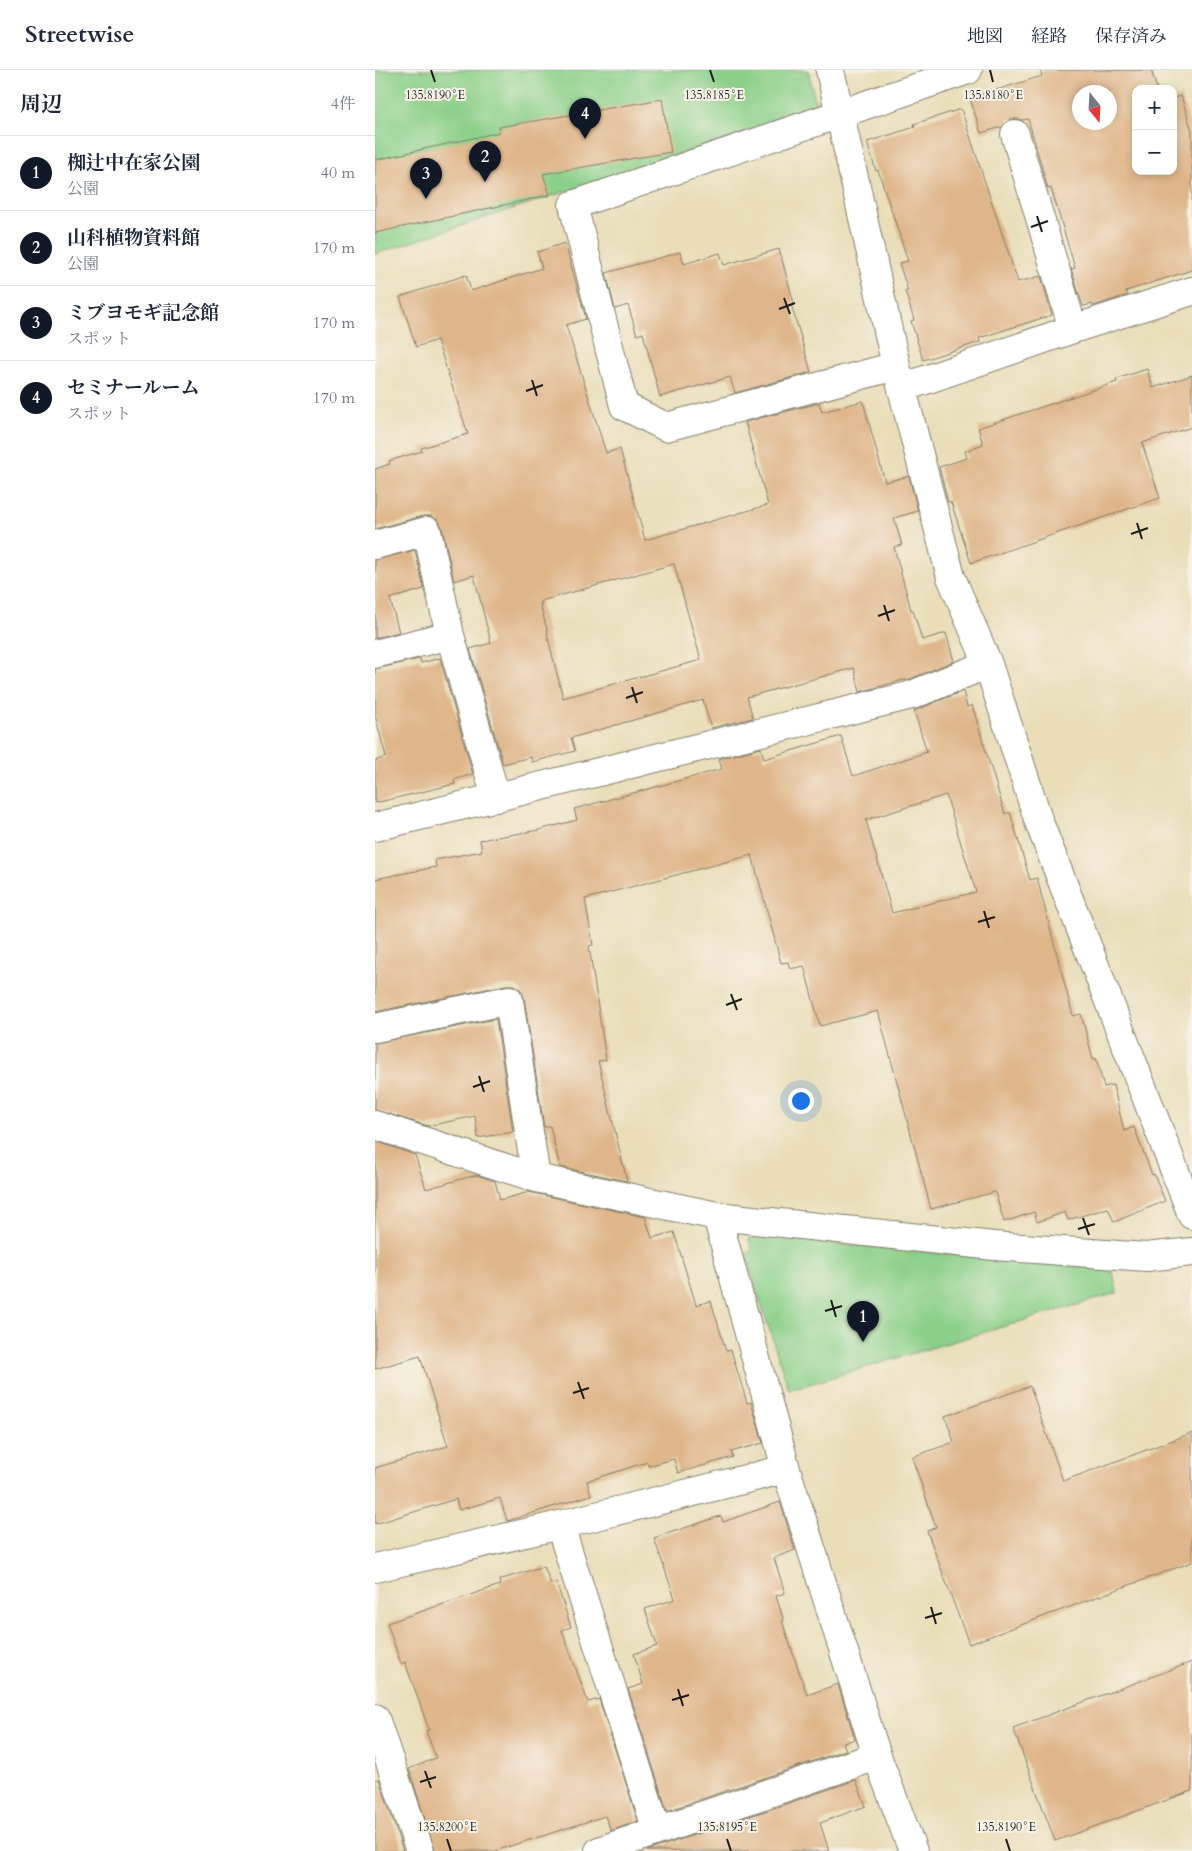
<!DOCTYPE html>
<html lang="ja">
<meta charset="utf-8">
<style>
body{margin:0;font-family:Cardo,"Noto Serif JP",serif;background:#f6f6f7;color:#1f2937}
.controls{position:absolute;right:15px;top:15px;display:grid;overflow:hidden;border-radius:10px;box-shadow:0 2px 8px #0003}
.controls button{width:45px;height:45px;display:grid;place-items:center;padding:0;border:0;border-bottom:1px solid #e0e1e3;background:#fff;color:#1f2937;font:25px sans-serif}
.compass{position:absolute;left:697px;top:15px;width:45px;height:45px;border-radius:50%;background:#fff;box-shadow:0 2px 8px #0003;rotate:162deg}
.you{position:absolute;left:425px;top:1030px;width:18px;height:18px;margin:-12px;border:4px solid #fff;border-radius:50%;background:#1a73e8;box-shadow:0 0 0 8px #1a73e833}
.badge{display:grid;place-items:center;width:32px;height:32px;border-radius:50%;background:#111827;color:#fff;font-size:16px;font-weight:700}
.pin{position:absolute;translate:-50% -41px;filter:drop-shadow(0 1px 2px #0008)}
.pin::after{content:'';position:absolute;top:26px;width:18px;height:15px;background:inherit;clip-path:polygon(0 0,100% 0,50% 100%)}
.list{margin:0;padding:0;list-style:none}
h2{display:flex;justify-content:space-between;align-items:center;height:65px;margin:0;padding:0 20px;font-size:21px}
h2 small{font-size:16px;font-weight:400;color:#747a83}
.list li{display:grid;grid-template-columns:32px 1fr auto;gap:15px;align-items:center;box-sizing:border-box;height:75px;padding:0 20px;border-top:1px solid #e0e1e3}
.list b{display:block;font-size:19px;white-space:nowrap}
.list p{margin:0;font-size:16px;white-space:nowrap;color:#747a83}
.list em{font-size:16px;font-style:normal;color:#747a83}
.map{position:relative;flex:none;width:817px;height:1781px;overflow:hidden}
header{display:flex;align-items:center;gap:30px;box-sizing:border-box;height:70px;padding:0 25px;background:#fff;border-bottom:1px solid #e0e1e3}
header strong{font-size:24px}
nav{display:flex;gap:28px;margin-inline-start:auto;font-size:18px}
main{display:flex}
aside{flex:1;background:#fff}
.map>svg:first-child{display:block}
</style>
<header>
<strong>Streetwise</strong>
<nav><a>地図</a><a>経路</a><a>保存済み</a></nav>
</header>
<main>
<aside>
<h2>周辺<small>4件</small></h2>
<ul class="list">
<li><span class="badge">1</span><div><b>椥辻中在家公園</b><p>公園</p></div><em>40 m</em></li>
<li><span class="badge">2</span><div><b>山科植物資料館</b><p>公園</p></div><em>170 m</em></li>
<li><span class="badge">3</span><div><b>ミブヨモギ記念館</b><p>スポット</p></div><em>170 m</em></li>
<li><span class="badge">4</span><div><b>セミナールーム</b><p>スポット</p></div><em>170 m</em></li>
</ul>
</aside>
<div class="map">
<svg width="817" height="1781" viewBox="0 0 817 1781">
<rect width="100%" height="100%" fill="#f7f3e8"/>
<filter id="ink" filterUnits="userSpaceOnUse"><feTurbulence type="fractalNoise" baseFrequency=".02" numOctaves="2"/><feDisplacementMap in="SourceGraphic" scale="10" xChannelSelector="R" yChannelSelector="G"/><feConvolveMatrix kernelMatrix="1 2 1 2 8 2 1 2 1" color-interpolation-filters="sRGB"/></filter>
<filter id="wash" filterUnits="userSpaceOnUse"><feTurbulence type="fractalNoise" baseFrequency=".0096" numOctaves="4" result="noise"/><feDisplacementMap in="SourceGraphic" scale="20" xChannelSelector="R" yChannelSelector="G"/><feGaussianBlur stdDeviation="1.12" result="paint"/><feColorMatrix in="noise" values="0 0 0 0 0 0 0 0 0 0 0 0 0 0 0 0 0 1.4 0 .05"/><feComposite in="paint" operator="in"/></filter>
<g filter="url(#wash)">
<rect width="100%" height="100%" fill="#e9deb9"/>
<path fill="#8bd089" stroke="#547652" d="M0 0H433L442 39 0 184Z
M383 1166 711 1197 738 1202 742 1223 414 1320 370 1184 377 1181 374 1169Z"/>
<g id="blocks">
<path fill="#dfb689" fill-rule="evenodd" d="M665 0H776L782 19H761V101H798V28L806 26 817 61V200L751 221 753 225 718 236 717 234 708 236 696 199 700 198 676 118 673 119 653 49 647 50 643 49H635L627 57 606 63 595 28 667 6ZM704 22H734V52H704Z
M287 29 296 82 168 104 175 125 0 163V90L125 62 124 57Z
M586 39 643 212 666 206 677 245 604 268 605 272 548 290 536 251 539 250 530 221H533L524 193 533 191 503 100 501 101 492 72 540 57 539 54Z
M190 173 211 249 191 255 231 383 245 379 270 470 393 435 370 352 444 333 447 342 488 331 510 412 534 406 543 441 519 448 527 475 519 477 536 540H538L547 570 571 563 579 591 532 610H528L485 622 479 598 372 627 378 648 336 658 328 630 196 668 200 681 157 692 156 687 128 694 95 579 116 573 99 505 79 511 67 458 64 451 57 446H48L0 459V399L15 394 14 391 47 381 46 378 93 364 62 270 41 277 25 227 91 205 96 221 167 198 162 182ZM299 494 326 590 188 628 172 564 173 563 165 534H167L166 531Z
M404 179 419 233 416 234 436 302 360 323 355 307 285 327 268 263 262 265 253 235 240 239 231 203 305 182 309 194 345 183 349 195Z
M772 299 778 318 817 305V357L767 373 785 428 596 493 576 432H573L564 397 592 388 590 381 608 374 603 358 742 312 741 309Z
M40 480 49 519 15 529 24 562 0 568V490Z
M65 588 98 704 79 710 80 714 0 733V691L11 687 0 645V599L45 589 46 593Z
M588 621 592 637 597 635 630 744 635 742 655 810 662 808 698 946 706 944 718 989 721 988 729 1017 738 1015 749 1061 759 1057 777 1105 779 1104 790 1131 739 1152 733 1138 693 1150 690 1142 662 1152 659 1142 629 1152 620 1122 556 1139 503 941 445 956 429 896 415 899 413 892 406 893 377 785 210 829 218 875 214 876 231 990 223 991 252 1111 185 1097 175 1056 169 1057 149 928 146 920 140 915H131L0 942V809L61 797 60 790 107 781 105 770 164 760 202 750 199 739 347 699 344 689 386 678 389 689 466 666 478 706 552 682 539 641ZM571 725 601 822 517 843 491 750Z
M121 949 138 1062 103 1068 100 1046 53 1056 0 1040V973Z
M0 1071 40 1085 51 1119 101 1105 120 1111 125 1130 154 1122 270 1147 277 1168 299 1162 321 1235 336 1231 351 1281 356 1280 372 1333 376 1332 388 1373 356 1382 358 1387 303 1403 299 1389 273 1396 272 1392 212 1411 216 1425 132 1451 125 1428 84 1440 81 1429 0 1454V1398L73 1376 45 1286 0 1299Z
M655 1316 688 1411 817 1363V1492L594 1574 552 1461 561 1457 537 1387 579 1372 570 1346Z
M405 1432 420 1480 399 1488 410 1523 401 1526 409 1551H407L432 1625 463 1614 480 1669 468 1673 471 1680 292 1741 253 1619 268 1614 259 1584 282 1576 270 1539 300 1529 279 1468 346 1446 348 1452Z
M169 1496 176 1514 181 1512 196 1557 187 1560 213 1632 224 1629 263 1751 236 1761 230 1746 120 1781H60L34 1699 61 1688 51 1661 54 1660 30 1592 26 1594 12 1553 125 1515 124 1510Z
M817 1592V1721L680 1771 638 1658Z
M4 1709 28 1781H0V1710Z
M481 1710 491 1736 445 1753 454 1781H272Z"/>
</g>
</g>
<g filter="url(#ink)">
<use href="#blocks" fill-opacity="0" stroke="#827d6a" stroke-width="1"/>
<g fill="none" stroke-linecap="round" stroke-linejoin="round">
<g stroke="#827d6a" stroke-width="30">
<path id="minor" d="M455 0 521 296 576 507 613 594 664 752 817 1145
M640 64 698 259
M521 296 291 357 249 336 198 135 593 0
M527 318 698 259 817 221
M0 475 52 461 75 565 121 728
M0 584 75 565
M0 757 537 625 613 594
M0 958 134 930 161 1108
M0 1055 161 1108 342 1146 619 1176 771 1187 817 1182
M342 1146 411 1399 502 1686 538 1781
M185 1455 282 1761
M0 1498 185 1455 411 1399
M0 1648 45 1781
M224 1781 502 1686"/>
</g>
<use href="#minor" stroke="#fff" stroke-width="28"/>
</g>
</g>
<path fill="none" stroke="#1c1c1c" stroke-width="2" d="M56 0 60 12M335 0 339 12M615 0 618 12M662 146 667 162M656 157 673 151M409 228 415 244M404 239 420 233M157 310 162 326M151 321 168 315M762 453 767 469M756 464 773 458M509 535 514 551M503 546 520 540M257 617 262 633M251 628 268 622M609 841 614 858M603 852 620 847M356 924 362 940M351 935 367 929M104 1006 109 1022M98 1017 115 1011M708 1148 714 1165M703 1159 720 1154M456 1230 461 1247M450 1241 467 1236M203 1312 209 1329M198 1323 214 1318M556 1537 561 1554M550 1548 567 1543M303 1619 308 1636M297 1630 314 1625M50 1701 56 1718M45 1712 61 1707M72 1769 76 1781M352 1769 356 1781M631 1769 635 1781"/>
<g font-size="12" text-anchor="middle" fill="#1c1c1c" stroke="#f7f3e8" stroke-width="4" stroke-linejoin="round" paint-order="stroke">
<text x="60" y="29">135.8190°E</text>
<text x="339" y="29">135.8185°E</text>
<text x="618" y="29">135.8180°E</text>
<text x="72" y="1761">135.8200°E</text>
<text x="352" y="1761">135.8195°E</text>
<text x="631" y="1761">135.8190°E</text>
</g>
</svg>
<div class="controls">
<button>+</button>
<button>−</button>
</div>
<svg class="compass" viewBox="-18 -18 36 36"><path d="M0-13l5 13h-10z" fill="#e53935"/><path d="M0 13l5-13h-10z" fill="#747a83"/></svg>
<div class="you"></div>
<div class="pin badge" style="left:488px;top:1272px">1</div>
<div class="pin badge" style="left:110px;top:112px">2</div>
<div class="pin badge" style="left:51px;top:129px">3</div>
<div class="pin badge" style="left:210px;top:69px">4</div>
</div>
</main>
